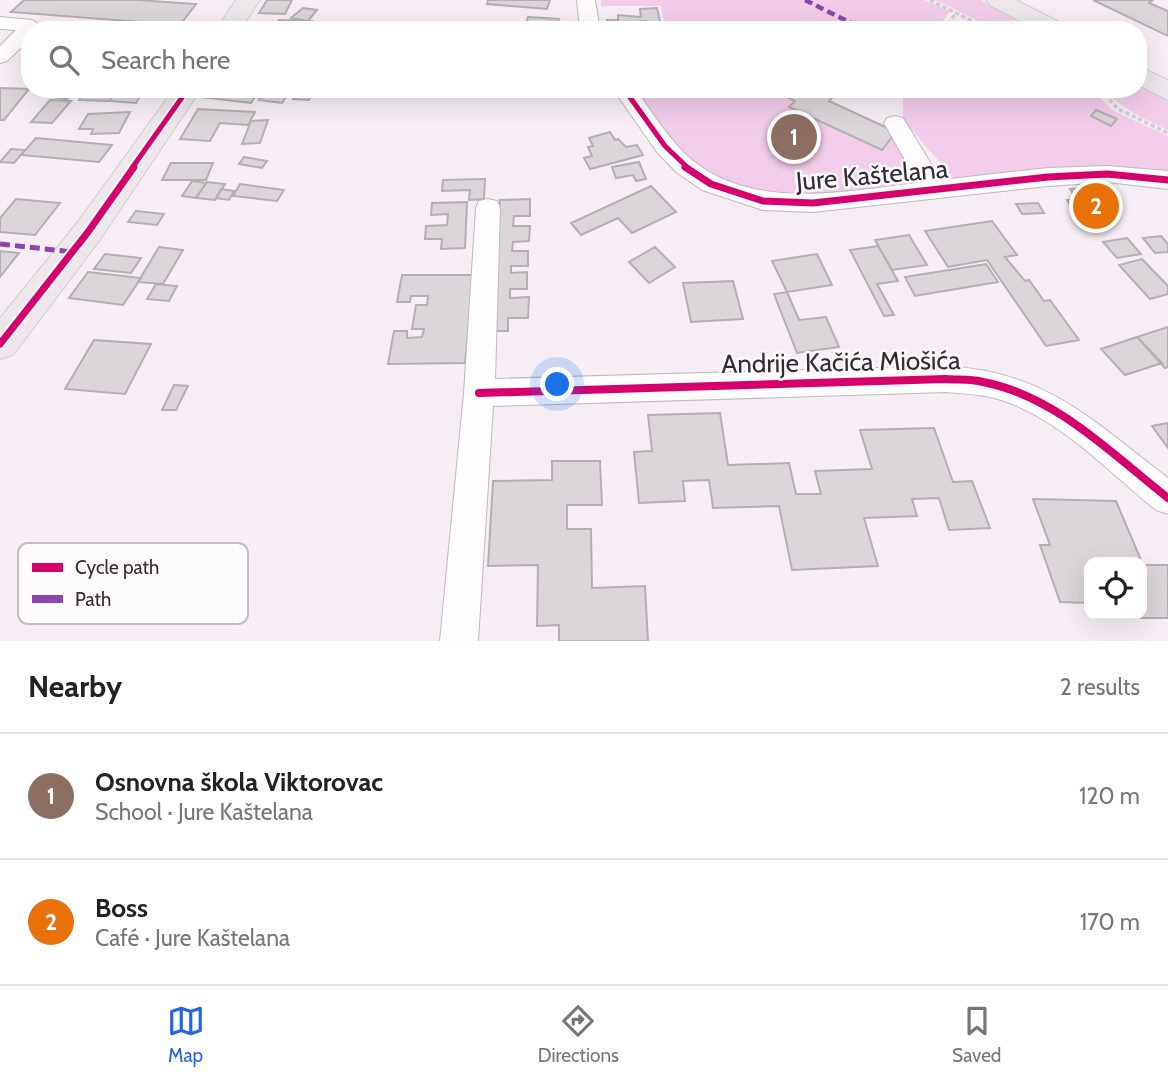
<!DOCTYPE html>
<meta charset="utf-8">
<style>
body{margin:0;font-family:Cabin,sans-serif;background:#f2f2f2;color:#222}
.controls{position:absolute;right:21px;bottom:21px;display:grid;overflow:hidden;border-radius:14px;box-shadow:0 7px 28px #0002}
.controls button{width:63px;height:63px;display:grid;place-items:center;padding:0;border:0;border-bottom:2px solid #e0e0e0;background:#fff;color:#222;font:35px sans-serif}
.you{position:absolute;left:558px;top:385px;width:24px;height:24px;margin:-18px;border:5px solid #fff;border-radius:50%;background:#1a73e8;box-shadow:0 0 0 10px #1a73e833}
.badge{display:grid;place-items:center;width:46px;height:46px;border-radius:50%;background:#2563eb;color:#fff;font-size:23px;font-weight:700}
.pin{position:absolute;translate:-50% -50%;border:4px solid #fff;box-shadow:0 2px 7px #0006}
.list{margin:0;padding:0;list-style:none}
h2{display:flex;justify-content:space-between;align-items:center;height:91px;margin:0;padding:0 28px;font-size:30px}
h2 small{font-size:23px;font-weight:400;color:#767676}
.list li{display:grid;grid-template-columns:46px 1fr auto;gap:21px;align-items:center;box-sizing:border-box;height:126px;padding:0 28px;border-top:2px solid #e0e0e0}
.list b{display:block;font-size:26px;white-space:nowrap}
.list p{margin:0;font-size:23px;white-space:nowrap;color:#767676}
.list em{font-size:23px;font-style:normal;color:#767676}
.icon{flex:none;width:38px;height:38px;fill:none;stroke:currentColor;stroke-width:2;stroke-linecap:round;stroke-linejoin:round}
.map{position:relative;flex:none;width:1168px;height:641px;overflow:hidden}
.search{position:absolute;background:#fff;box-shadow:0 7px 28px #0002;left:21px;right:21px;top:21px;height:77px;display:flex;align-items:center;gap:18px;box-sizing:border-box;padding:0 24px;border-radius:28px;color:#767676;font-size:26px}
.sheet{height:343px;background:#fff}
nav{display:flex;justify-content:space-around;align-items:center;box-sizing:border-box;height:98px;border-top:2px solid #e0e0e0;background:#fff;font-size:19px;color:#767676}
nav a{display:grid;justify-items:center;gap:4px}
nav .on{color:#2563eb}
.map>svg:first-child{display:block}
</style>
<div class="map">
<svg width="1168" height="641" viewBox="0 0 1168 641">
<rect width="100%" height="100%" fill="#f6eef4"/>
<path fill="#f2cdea" d="M601 0H924L950 11 936 30H741L732 26 727 30H665L661 6H601Z
M936 0H981L1037 30H996Z
M1138 83 1168 99V130C1145 119 1121 110 1105 89H1138Z
M634 89H645L660 96 668 89H770L795 101 790 108 881 150 895 133 923 183C846 192 744 216 684 152 666 133 650 110 634 89Z
M908 89H1092L1112 110 1168 136V173L957 182 903 120V98Z"/>
<path fill="#dcd5da" stroke="#b5aeb3" stroke-width="2" d="M24 0H137L196 4 180 25 11 12Z
M267 0H292L285 14 259 13Z
M488 0H550L547 9 487 4Z
M1093 0H1153L1149 3 1168 11V36Z
M303 8 317 10 308 21 291 18Z
M657 8 662 30H647L646 21 635 22 637 30H608L607 20H618V15L641 17 640 9Z
M528 17 559 19 557 25H552L550 30H524Z
M279 20 303 21 298 30H273Z
M310 21 332 24 328 30H303Z
M0 88 29 89 4 120H0Z
M59 89H77L67 99 52 97Z
M87 89H110L118 90 109 101 79 100Z
M145 89 136 103 109 101 118 89Z
M206 89H237L258 92 251 103 200 97Z
M289 89H315L309 100 293 99 298 90Z
M770 89H851L846 95 838 91 829 101 896 132 882 150 789 107 795 101Z
M263 94 286 97 282 103 259 100Z
M50 100 71 101 52 123 31 122Z
M198 109 255 112 248 125 220 123 210 141 180 139Z
M1096 110 1117 119 1111 126 1091 116Z
M130 112 119 133 91 134 93 129H79L88 114Z
M268 120 260 143 242 144 251 121Z
M610 132 615 140 618 139 626 147 637 145 643 155 590 169 584 158 592 156 588 147 593 146 589 138Z
M36 138 112 145 99 162 21 155Z
M11 149 25 150 14 163 0 162Z
M244 157 267 161 262 168 239 164Z
M639 162 646 179 636 181 633 175 616 178 612 167Z
M171 163H213L206 180H162Z
M485 179 484 199 469 200 470 190 442 191 443 180Z
M192 181 206 183 196 198 182 196Z
M207 182 225 184 215 200 196 198Z
M240 184 284 190 277 201 233 196Z
M651 186 676 212 632 233 618 218 581 235 571 223Z
M1093 188 1112 215 1078 217 1067 200 1077 199 1070 189Z
M221 189 234 191 229 200 216 198Z
M16 199 60 203 35 235 0 232V218Z
M530 199V216H514L513 226H530L529 241 513 242 512 251H528V266H511V273L527 272V289H510V298L529 297 528 318H508V331H490L500 200Z
M467 202 465 248 441 249 442 239H425L426 226 447 225 448 214 431 215 432 203Z
M1038 203 1044 213 1022 214 1016 204Z
M136 211 164 214 157 225 128 222Z
M992 221 1017 255 1005 257 1025 281 1029 280 1044 301 1050 300 1079 340 1046 346 987 260 948 267 925 231Z
M909 235 927 265 892 270 875 240Z
M1161 236 1168 244V252L1155 253 1143 238Z
M1127 238 1141 254 1117 258 1103 242Z
M878 246 898 281 877 284 894 315 884 316 850 250Z
M159 247 183 250 163 284 138 282Z
M655 247 675 267 649 283 629 262Z
M0 251 19 253 0 277Z
M105 254 141 258 131 273 94 269Z
M817 254 832 285 787 292 772 261Z
M1142 259 1168 286V294L1150 299 1119 265Z
M986 264 998 282 915 296 905 277Z
M88 272 141 278 123 305 69 298Z
M402 275H474L465 363 388 364 394 331H407V338L422 337 424 329H412L416 305H427L428 296H411L410 302H397Z
M733 281 743 319 691 322 683 283Z
M156 284 177 286 169 301 147 299Z
M787 292 799 320 826 317 839 347 797 353 774 294Z
M1168 327V367L1165 368 1137 337Z
M1137 337 1162 363 1125 375 1101 349Z
M94 340 151 344 125 394 65 389Z
M174 385 188 386 176 410H162Z
M720 413 728 465 789 463 796 494H821L815 471 872 469 860 430 934 428 953 482 972 481 990 528 949 530 939 498 912 499 917 516 864 518 878 566 792 570 779 506 713 508 709 480 683 481 685 501 639 503 634 452 652 451 648 415Z
M1168 423V448L1152 426Z
M552 461H600L602 505H567V529H591L592 588 645 586 648 641H559V625L537 626 538 565 488 566 493 481 552 480Z
M1033 499 1116 501 1143 565H1168V618H1139L1137 615H1142V562H1089V603L1060 602 1040 545H1050Z"/>
<g fill="none" stroke-linecap="round" stroke-linejoin="round">
<g stroke="#beb9bd" stroke-width="2">
<path id="minor" d="M577 0H595L600 30H580Z
M0 17 32 20 42 26 39 30H30V39L7 61 0 63V46L16 30 0 29Z
M613 89H635C653 113 670 142 693 161 757 211 844 191 918 183L884 123 887 118 895 116 903 118 941 180 1048 168 1107 166 1168 171V189L1107 182 1048 186 813 212 763 210 702 190 676 172 657 152Z
M488 199 497 201 500 208 495 379 946 366C1047 372 1092 420 1168 478V514L1156 510C1109 472 1062 421 1004 401 985 394 966 394 946 392L493 406 478 641H440L464 393 476 208 479 201Z"/>
</g>
<g stroke="#cfcace" stroke-width="2">
<path id="major" d="M236 0H260L240 30H216Z
M986 0H1016L1065 25 1068 30H1037L990 5Z
M1138 66 1168 80V100L1138 85Z
M174 89H201L99 241 13 355 0 359V318L77 223Z"/>
</g>
<path stroke="#d0ced0" stroke-width="3.5" stroke-dasharray="4.5 2.5" stroke-linecap="butt" d="M930 0 990 30
M944 30 956 13
M1100 89 1118 109 1168 133"/>
<use href="#minor" fill="#fefcfd" fill-rule="evenodd"/>
<use href="#major" fill="#ede6eb" fill-rule="evenodd"/>
<path stroke="#8e44ad" stroke-width="4.5" stroke-dasharray="8 4.5" stroke-linecap="butt" d="M805 0 865 30"/>
<path stroke="#8e44ad" stroke-width="5" stroke-dasharray="10 5" stroke-linecap="butt" d="M0 244 73 252"/>
<g stroke="#fefbfe" stroke-width="9">
<path id="cycleway-far2" d="M624 89 665 146 688 168
M132 168 188 89"/>
</g>
<g stroke="#fefbfe" stroke-width="11">
<path id="cycleway-far1" d="M685 167 711 184 763 201 813 203 1048 177 1107 174 1168 180
M0 344 88 232 134 167"/>
</g>
<g stroke="#fefbfe" stroke-width="12">
<path id="cycleway" d="M479 393 946 379C958 380 971 379 983 382 1056 396 1112 454 1168 498"/>
</g>
<use href="#cycleway-far2" stroke="#d6006c" stroke-width="5"/>
<use href="#cycleway-far1" stroke="#d6006c" stroke-width="7"/>
<use href="#cycleway" stroke="#d6006c" stroke-width="8"/>
</g>
<g text-anchor="middle" stroke-width="5" stroke-linejoin="round" paint-order="stroke">
<g font-size="26" fill="#322c30" stroke="#fefbfe">
<text transform="translate(872 175) rotate(-5)" y="9">Jure Kaštelana</text>
<text transform="translate(841 362) rotate(-1)" y="9">Andrije Kačića Miošića</text>
</g>
</g>
<rect x="18" y="543" width="230" height="81" rx="10" fill="#fefbfe" stroke="#c1bdc0" stroke-width="2"/>
<rect x="32" y="563" width="31" height="9" fill="#d6006c"/>
<rect x="32" y="595" width="31" height="8" fill="#8e44ad"/>
<g font-size="19" fill="#322c30">
<text x="75" y="574">Cycle path</text>
<text x="75" y="606">Path</text>
</g>
</svg>
<div class="controls">
<button><svg class="icon" aria-label="locate" viewBox="0 0 24 24"><circle cx="12" cy="12" r="6"/><path d="M12 2v4M12 18v4M2 12h4M18 12h4"/></svg></button>
</div>
<div class="you"></div>
<div class="pin badge" style="left:794px;top:137px;background:#8d6e63">1</div>
<div class="pin badge" style="left:1096px;top:206px;background:#e8710a">2</div>
<div class="search"><svg class="icon" aria-label="search" viewBox="0 0 24 24"><circle cx="10" cy="10" r="6"/><path d="M15 15l6 6"/></svg>Search here</div>
</div>
<section class="sheet">
<h2>Nearby<small>2 results</small></h2>
<ul class="list">
<li><span class="badge" style="background:#8d6e63">1</span><div><b>Osnovna škola Viktorovac</b><p>School · Jure Kaštelana</p></div><em>120 m</em></li>
<li><span class="badge" style="background:#e8710a">2</span><div><b>Boss</b><p>Café · Jure Kaštelana</p></div><em>170 m</em></li>
</ul>
</section>
<nav>
<a class="on"><svg class="icon" aria-label="map" viewBox="0 0 24 24"><path d="M3 6l6-2 6 2 6-2v14l-6 2-6-2-6 2zM9 4v14M15 6v14"/></svg>Map</a>
<a><svg class="icon" aria-label="directions" viewBox="0 0 24 24"><path d="M12 3l9 9-9 9-9-9zM9 14v-3h6M13 9l2 2-2 2"/></svg>Directions</a>
<a><svg class="icon" aria-label="saved" viewBox="0 0 24 24"><path d="M7 4h10v16l-5-4-5 4z"/></svg>Saved</a>
</nav>
